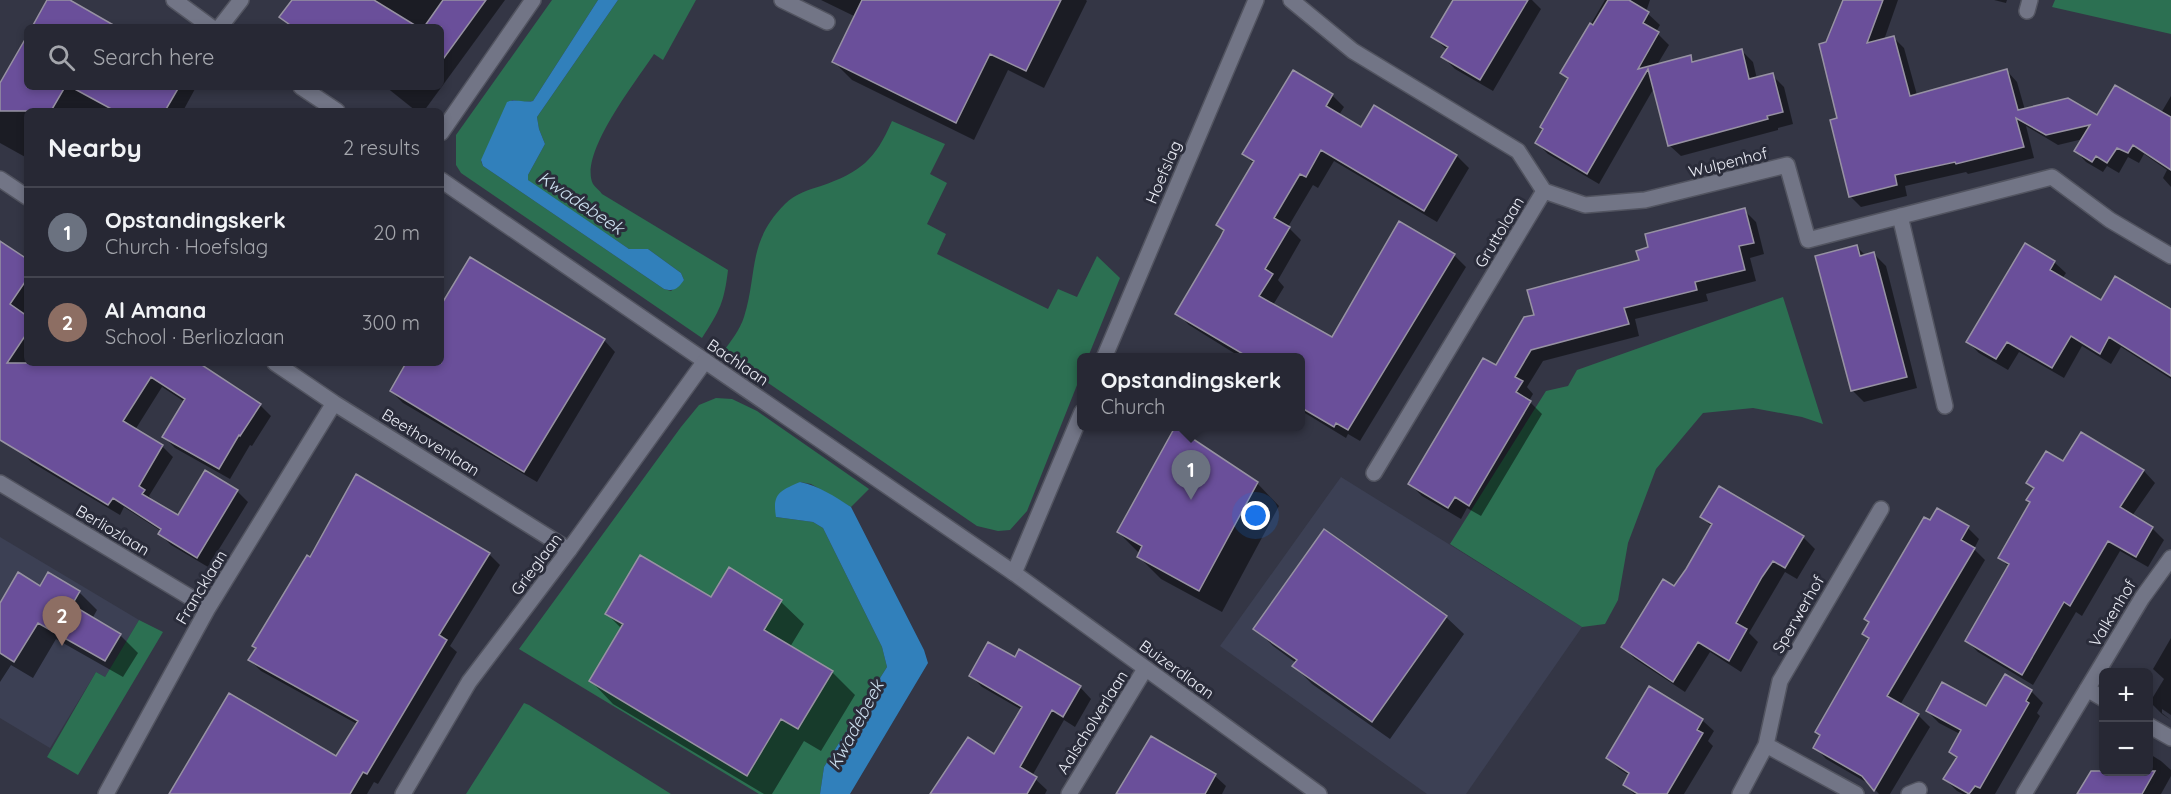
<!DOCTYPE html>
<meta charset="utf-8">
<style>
body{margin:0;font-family:Quicksand,sans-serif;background:#2f303c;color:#f1f3f6}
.controls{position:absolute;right:18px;bottom:18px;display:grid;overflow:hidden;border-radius:9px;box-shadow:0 3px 9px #0003}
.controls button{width:54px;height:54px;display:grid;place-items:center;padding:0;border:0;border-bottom:2px solid #43444f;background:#272834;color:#f1f3f6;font:30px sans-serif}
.you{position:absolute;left:1256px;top:516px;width:21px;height:21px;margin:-15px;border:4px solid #fff;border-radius:50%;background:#1a73e8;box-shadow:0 0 0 9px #1a73e833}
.badge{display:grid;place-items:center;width:39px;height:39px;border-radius:50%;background:#1ed888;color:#fff;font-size:20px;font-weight:700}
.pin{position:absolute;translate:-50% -50px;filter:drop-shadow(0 2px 3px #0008)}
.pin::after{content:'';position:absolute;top:32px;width:21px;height:18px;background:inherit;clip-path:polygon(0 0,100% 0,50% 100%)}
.popup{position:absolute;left:1077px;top:353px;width:228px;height:78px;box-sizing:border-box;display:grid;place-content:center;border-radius:9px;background:#272834;filter:drop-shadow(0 2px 4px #0005);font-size:20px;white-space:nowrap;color:#a4a6ac}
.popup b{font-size:22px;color:#f1f3f6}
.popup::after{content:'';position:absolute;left:50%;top:100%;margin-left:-12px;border:12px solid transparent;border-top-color:#272834}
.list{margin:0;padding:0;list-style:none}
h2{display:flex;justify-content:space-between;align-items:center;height:78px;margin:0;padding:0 24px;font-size:26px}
h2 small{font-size:20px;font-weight:400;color:#a4a6ac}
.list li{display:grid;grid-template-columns:39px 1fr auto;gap:18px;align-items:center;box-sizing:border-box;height:90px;padding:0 24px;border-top:2px solid #43444f}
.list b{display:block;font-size:22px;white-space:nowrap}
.list p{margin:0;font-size:20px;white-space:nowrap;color:#a4a6ac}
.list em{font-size:20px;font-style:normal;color:#a4a6ac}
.icon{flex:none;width:33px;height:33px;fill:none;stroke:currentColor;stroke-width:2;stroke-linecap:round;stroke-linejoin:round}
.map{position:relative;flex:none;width:2171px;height:794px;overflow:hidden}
.search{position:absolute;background:#272834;box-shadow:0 3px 9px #0003;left:24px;top:24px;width:420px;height:66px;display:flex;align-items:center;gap:15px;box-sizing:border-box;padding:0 21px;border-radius:9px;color:#a4a6ac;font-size:22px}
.panel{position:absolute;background:#272834;box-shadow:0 3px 9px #0003;left:24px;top:108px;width:420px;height:258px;border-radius:9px}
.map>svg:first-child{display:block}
</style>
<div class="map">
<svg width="2171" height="794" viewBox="0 0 2171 794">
<rect width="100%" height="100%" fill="#343645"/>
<path fill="#3c4054" d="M1341 477 1582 627 1466 794H1427L1220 646Z
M0 537 139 620 105 677 96 672 50 748 0 718Z"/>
<path fill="#2c7052" d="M552 0H598L533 101 524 102 512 100 481 161 483 166 664 289 671 291 684 280 681 273 648 249H629L533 185 528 180V175L545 144 539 129 537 117 618 0H696L663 60 654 54C638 79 578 154 593 184 595 187 600 191 602 194L728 270C724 303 720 310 702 338L461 173 456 165V135Z
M2055 0H2171V34L2052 7Z
M892 121 945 144 930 174 947 183 927 224 946 234 937 254 1048 309 1058 289 1077 297 1097 256 1120 278 1088 357 1082 358 1081 375 1027 511 1010 530 998 531 977 526 723 352C730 342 740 330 744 317 758 272 747 242 785 204 795 194 808 190 821 186 861 172 875 160 892 121Z
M1783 297 1823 424 1802 417 1753 408 1703 413 1656 469 1628 543 1618 600 1605 624 1582 627 1450 544 1546 391 1568 386 1577 370Z
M716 398 732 399 757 411 869 489 851 507 811 484 800 482 776 517 813 522 823 528 882 647 887 667 824 767 820 794H759L519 649 681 427 699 405Z
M139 620 163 632 78 775 47 757 96 672 105 677Z
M524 703 529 705 671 794H466Z"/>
<path fill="#3180bb" d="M598 0H618L537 117 539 129 545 144 528 175V180L629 249H648L681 273 684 280C678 288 675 292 664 289L483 166 481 160 507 102C515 98 524 103 533 101Z
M800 482C819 486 834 496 851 507L924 650 928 663 850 794H820L824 767 887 667 882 647 823 528 813 522 776 517C772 493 780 491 800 482Z"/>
<path fill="#0007" d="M293 0H505L424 111H416L386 87H441V27H292L281 17Z
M821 0H1086L1087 1 1044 88 1008 70 974 140 852 80 834 62 856 17Z
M1454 0H1532L1541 9 1493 91 1455 69 1443 57 1447 50 1433 37Z
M1605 0H1650L1646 12 1660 25 1656 32 1669 45 1657 65 1690 57 1696 63 1742 51 1753 62 1757 79 1772 75 1784 87 1793 124 1778 128V130L1681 156 1669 145 1654 88 1599 184 1548 154 1537 143 1568 79 1562 73Z
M1843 0H1898L1884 40 1893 37 1904 48 1917 95 2007 71 2017 82 2025 110 2097 117 2161 113 2171 96V187L2163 178 2167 170 2144 154 2139 163 2128 157 2119 173 2107 166 2103 172 2086 162 2076 151 2083 139 2058 145 2026 126 2034 158 1968 174 1966 172 1905 186 1907 196 1861 207 1850 196 1827 44Z
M1994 0H2007L2006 3Z
M27 39V87H196L183 111H27V158L0 143V87Z
M1332 95 1344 107 1339 115 1361 129 1374 107 1457 156 1469 168 1437 222 1334 161 1318 188 1313 185 1288 227 1301 240 1278 280 1284 287 1273 305 1332 339 1454 255 1466 267 1360 441 1348 434 1346 438 1300 410V358H1242L1189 325 1177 313 1225 232 1218 225 1254 164 1244 154Z
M1744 210 1756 222 1764 254 1750 258 1756 281 1706 294 1708 301 1635 319 1639 336 1543 361 1527 387 1533 394 1529 401 1542 414 1481 516 1467 508 1461 519 1422 496 1410 484 1536 316Z
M0 243 27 261V363H196L260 405 271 416 252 446 250 445 230 479 175 448 164 437 185 402 162 387 135 430 162 446 173 457 149 496 154 502 178 517 205 472 237 491 248 502 208 567 171 545 160 534 161 531 124 507 120 515 31 462 21 451 0 439Z
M1857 247 1866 256 1874 254 1886 266 1917 388 1864 402 1852 390Z
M2054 262 2066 273 2062 279 2101 302 2171 311V379L2121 347 2111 364 2082 346 2064 378 2019 352 2008 370 1979 353 1968 342Z
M441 309 604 340 615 352 537 482 403 403 391 391 408 363H441Z
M2081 434 2144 471 2155 483 2132 516 2152 528 2164 540 2148 567 2120 551 2082 616 2076 612 2033 685 1978 652 1967 641 2009 567 2000 558 2031 503 2035 489 2028 483 2064 463Z
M357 476 489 554 500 565 450 646 457 652 378 784 374 782 367 794H171L337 758 357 724 261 671 250 660Z
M1257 483 1279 506 1222 612 1161 579 1139 557 1140 554 1118 532Z
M1702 517 1803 537 1815 549 1797 579 1785 572 1749 633 1758 642 1741 672 1710 652 1685 692 1635 659 1623 647 1675 588 1712 527Z
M1930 522 1968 528 1979 539 1974 549 1985 560 1900 705 1918 715 1930 727 1890 794H1879L1871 785 1826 759 1815 747 1821 737 1817 732 1870 640 1864 634 1870 623 1866 619Z
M41 588 79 592 97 610 92 619 120 635 138 653 123 677 56 639 33 678 11 665 0 682V606Z
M711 600 781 602 804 624 790 647 832 672 855 695 821 751 804 741 772 794H764L613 704 591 681 622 629 607 614Z
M1446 617 1464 634 1390 739 1312 684 1294 666 1296 663 1273 646 1255 628Z
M2171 638V715L2162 709V713L2171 720 2162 714 2150 702 2164 679 2153 669Z
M1020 652 1080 687 1091 699 1075 727 1064 720 1032 776 1047 790 1045 794H932L994 756 1022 710 982 687 971 676 1015 660Z
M2031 691 2043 703 2037 713 2040 716 1995 794H1963L1957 791 1945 779 1957 759 1950 752 1960 734 1939 723 1927 711 1986 708Z
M1702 720 1714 731 1708 741 1713 746 1684 794H1634L1624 784 1630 776 1619 769 1608 758Z
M1151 738 1215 776 1226 786 1222 794H1118Z
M2148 753 2161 761 2171 770V776L2161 794H2079L2148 772Z"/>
<path fill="#6a4f9a" stroke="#9792a3" stroke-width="1.5" d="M47 0H70L117 27H32Z
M292 0H374L418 27H293L279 17Z
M443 0H486L441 62V27H424Z
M862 0H1061L1026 71 990 54 956 123 832 62Z
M1453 0H1528L1480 80 1441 57 1448 47 1431 37Z
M1608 0H1629L1649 12 1643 23 1659 32 1638 69 1691 55 1692 62 1742 49 1749 79 1773 73 1783 112 1767 116 1768 119 1668 146 1648 69 1587 174 1535 143 1543 129 1540 127 1568 78 1560 73 1590 23 1593 25Z
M1843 0H1883L1867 43 1894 36 1910 96 2007 69 2018 110 2068 98 2097 115 2115 85 2171 117V170L2133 145 2128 153 2117 148 2107 163 2096 156 2092 162 2074 151 2090 125 2046 135 2016 118 2024 147 1956 164 1955 162 1895 175 1897 185 1849 197 1830 120 1837 118 1819 44 1826 42Z
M27 36V87H65L51 111H0V83Z
M1293 70 1333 94 1326 106 1361 127 1374 105 1457 155 1424 211 1321 150 1306 177 1300 174 1274 218 1290 227 1265 269 1273 274 1259 296 1332 337 1399 221 1455 254 1348 430 1336 423 1334 427 1300 407V357H1248L1175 314 1220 238 1224 230 1216 225 1254 161 1242 154Z
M71 87H179L165 111H115Z
M1745 208 1754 243 1739 246 1745 270 1695 282 1697 290 1624 308 1629 324 1531 350 1515 377 1523 381 1516 392 1531 401 1469 506 1455 497 1448 508 1408 484 1483 358 1496 365 1524 317 1534 315 1527 290 1639 260 1636 251 1648 247 1645 234Z
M0 241 27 259V279L10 304 27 316V333L7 363H199L261 404 240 436 239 435 219 469 162 437 185 399 151 377 123 421 163 445 139 486 145 490 142 494 178 515 205 470 238 490 197 558 158 534 161 529 113 498 108 505 0 440Z
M2025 243 2055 261 2050 270 2101 300 2115 276 2171 309V376L2109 337 2100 354 2071 336 2052 368 2007 342 1996 359 1966 342Z
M1857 245 1860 256 1874 252 1907 377 1851 391 1815 256Z
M470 257 605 339 524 472 390 391 406 363H441V305Z
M1175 427 1258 482 1199 591 1137 557 1142 546 1117 532Z
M2081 432 2144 470 2120 507 2153 527 2136 557 2108 541 2070 606 2064 602 2022 675 1965 641 2009 564 1998 558 2030 502 2026 500 2034 488 2026 483 2046 451 2063 461Z
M356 474 490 553 439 635 447 640 367 774 363 772 350 794H169L229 693 336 756 358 721 248 660 256 648 252 646 307 555 310 557Z
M1719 486 1804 536 1785 568 1773 561 1762 577 1736 623 1747 629 1729 661 1698 642 1673 682 1621 647 1663 579 1674 586 1686 569 1712 524 1700 517Z
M1937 508 1969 526 1961 540 1975 548 1887 696 1919 714 1874 791 1862 776 1813 748 1820 735 1815 732 1869 638 1862 634 1869 622 1864 619 1924 517 1930 520Z
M1324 529 1447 616 1372 722 1292 666 1297 660 1253 629Z
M640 555 711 597 729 567 782 600 764 630 833 671 798 729 781 719 747 776 589 681 623 624 605 614Z
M18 572 40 586 48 572 80 591 72 605 121 634 105 661 38 623 14 662 0 653V603Z
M988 642 1015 657 1019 649 1081 686 1063 717 1052 710 1020 767 1037 777 1027 794H930L968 737 994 754 1022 707 969 676Z
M2005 674 2032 690 2026 701 2029 703 1980 788 1975 786 1969 794 1943 779 1957 757 1949 752 1961 730 1926 711 1942 682 1986 706Z
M1649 686 1703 719 1697 730 1703 733 1667 794H1638L1623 785 1629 773 1606 758Z
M1151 736 1216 774 1205 794H1116Z
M2091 771H2155L2142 794H2077Z"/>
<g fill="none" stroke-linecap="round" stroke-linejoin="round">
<g stroke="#525460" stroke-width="18">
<path id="minor" d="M174 0 211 27
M782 0 827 22
M1291 0 1353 51 1518 151 1544 191 1374 473
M2027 11 2030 0
M220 27 241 0
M301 87 337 111
M441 133 533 0
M0 179 27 197
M441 180 705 361
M1544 191 1585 205 1645 200 1787 165 1808 240 2052 177 2110 220 2171 256
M1900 216 1945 406
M275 363 334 403 569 550
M0 483 208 608
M1014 573 1319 794
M2087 689 2104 699
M2148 725 2171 738
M1766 745 1856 794
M106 794 208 608 334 403
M1069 794 1145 669
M1740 794 1766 745 1780 681 1881 509
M1909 794 1919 790
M2024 794 2142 598 2171 558"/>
</g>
<g stroke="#525460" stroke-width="18">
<path id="tertiary" d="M1104 358 1256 0
M403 794 469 682 569 550 705 361 1014 573 1082 412"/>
</g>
<use href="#minor" stroke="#727586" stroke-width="15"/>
<use href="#tertiary" stroke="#727586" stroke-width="15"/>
</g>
<g text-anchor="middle" stroke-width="6" stroke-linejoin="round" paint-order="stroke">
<g font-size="16" fill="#ebedf6" stroke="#2a2c3a">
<text transform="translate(1728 162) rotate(-14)" y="6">Wulpenhof</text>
<text transform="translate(1163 172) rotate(-67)" y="6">Hoefslag</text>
<text transform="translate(1499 232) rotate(-59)" y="6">Gruttolaan</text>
<text transform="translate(738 362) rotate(34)" y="6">Bachlaan</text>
<text transform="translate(431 442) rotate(32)" y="6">Beethovenlaan</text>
<text transform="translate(113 530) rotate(31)" y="6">Berliozlaan</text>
<text transform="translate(536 564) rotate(-53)" y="6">Grieglaan</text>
<text transform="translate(201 587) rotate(-59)" y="6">Francklaan</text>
<text transform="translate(2112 613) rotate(-59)" y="6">Valkenhof</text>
<text transform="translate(1798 614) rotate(-60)" y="6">Sperwerhof</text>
<text transform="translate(1177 669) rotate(36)" y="6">Buizerdlaan</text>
<text transform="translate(1092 722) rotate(-58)" y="6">Aalscholverlaan</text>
</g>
<g font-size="18" font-style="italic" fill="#cbdeee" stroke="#2a2c3a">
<text transform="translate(581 203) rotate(34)" y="6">Kwadebeek</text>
<text transform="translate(856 725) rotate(-62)" y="6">Kwadebeek</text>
</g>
</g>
</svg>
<div class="controls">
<button>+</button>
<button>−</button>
</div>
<div class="you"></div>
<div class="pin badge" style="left:1191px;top:500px;background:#6b7280">1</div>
<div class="popup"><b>Opstandingskerk</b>Church</div>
<div class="pin badge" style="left:62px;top:646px;background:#8d6e63">2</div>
<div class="search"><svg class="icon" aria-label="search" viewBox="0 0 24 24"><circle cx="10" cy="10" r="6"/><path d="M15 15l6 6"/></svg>Search here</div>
<section class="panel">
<h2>Nearby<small>2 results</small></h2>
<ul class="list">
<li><span class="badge" style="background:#6b7280">1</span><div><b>Opstandingskerk</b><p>Church · Hoefslag</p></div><em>20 m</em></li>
<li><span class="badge" style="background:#8d6e63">2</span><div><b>Al Amana</b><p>School · Berliozlaan</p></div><em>300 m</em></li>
</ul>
</section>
</div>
